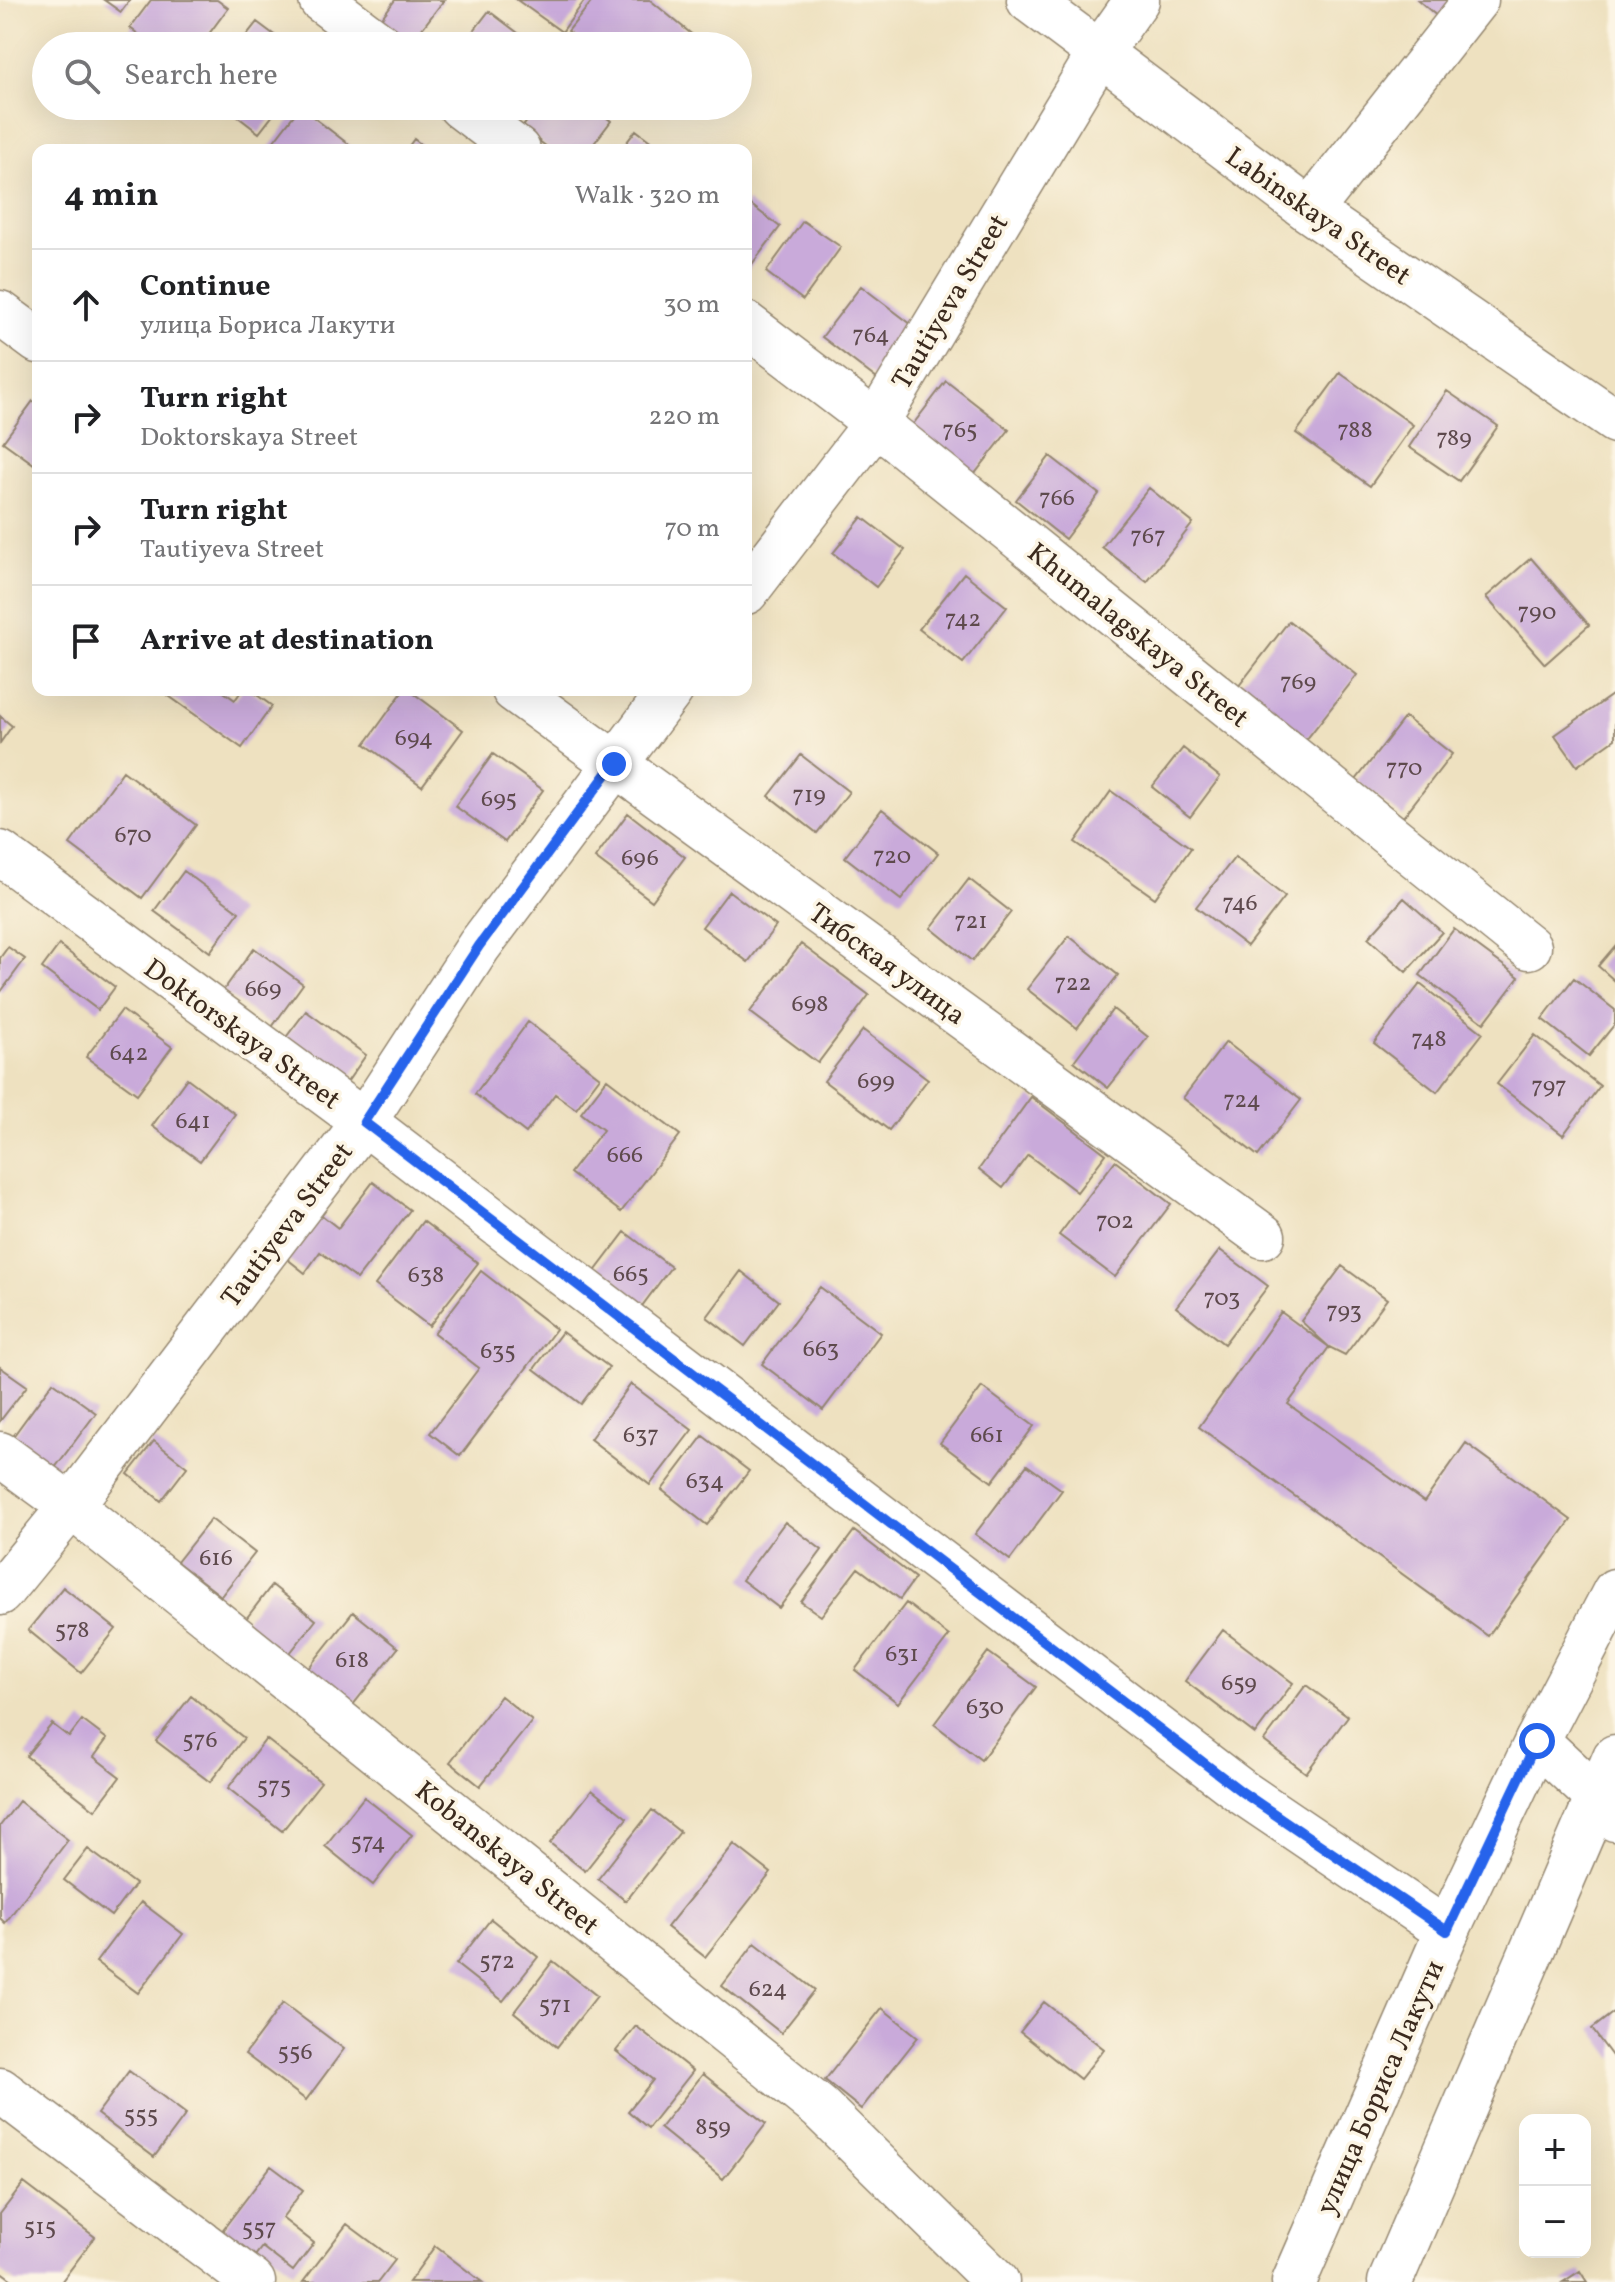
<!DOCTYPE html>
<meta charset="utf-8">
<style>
body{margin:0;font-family:Vollkorn,serif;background:#f2f2f2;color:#202124}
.controls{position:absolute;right:24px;bottom:24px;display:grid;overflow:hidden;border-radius:16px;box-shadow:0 8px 32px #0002}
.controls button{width:72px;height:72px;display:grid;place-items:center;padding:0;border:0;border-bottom:2px solid #e0e0e0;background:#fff;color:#202124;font:40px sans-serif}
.stop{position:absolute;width:24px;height:24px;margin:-18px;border:6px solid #2563eb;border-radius:50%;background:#fff}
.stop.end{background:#2563eb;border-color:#fff;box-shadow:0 2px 8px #0008}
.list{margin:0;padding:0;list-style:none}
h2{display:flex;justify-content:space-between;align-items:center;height:104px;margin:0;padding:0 32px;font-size:34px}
h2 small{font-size:26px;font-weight:400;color:#757577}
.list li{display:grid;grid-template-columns:52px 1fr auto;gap:24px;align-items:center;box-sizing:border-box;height:112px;padding:0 32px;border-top:2px solid #e0e0e0}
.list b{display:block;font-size:30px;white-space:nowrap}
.list p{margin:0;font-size:26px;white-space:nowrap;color:#757577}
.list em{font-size:26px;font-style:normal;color:#757577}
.icon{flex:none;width:44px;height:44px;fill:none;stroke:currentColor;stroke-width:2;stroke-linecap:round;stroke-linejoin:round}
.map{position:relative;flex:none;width:1615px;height:2282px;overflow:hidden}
.search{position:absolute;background:#fff;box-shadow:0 8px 32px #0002;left:32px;top:32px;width:720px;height:88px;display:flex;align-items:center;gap:20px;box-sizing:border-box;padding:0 28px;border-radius:44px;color:#757577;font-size:30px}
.panel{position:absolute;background:#fff;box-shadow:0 8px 32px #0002;left:32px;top:144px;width:720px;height:552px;border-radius:16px}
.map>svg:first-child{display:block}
</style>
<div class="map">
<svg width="1615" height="2282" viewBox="0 0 1615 2282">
<rect width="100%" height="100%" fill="#fcf5e5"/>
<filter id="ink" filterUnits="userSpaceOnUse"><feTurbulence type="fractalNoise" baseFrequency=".0125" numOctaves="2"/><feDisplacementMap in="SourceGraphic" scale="16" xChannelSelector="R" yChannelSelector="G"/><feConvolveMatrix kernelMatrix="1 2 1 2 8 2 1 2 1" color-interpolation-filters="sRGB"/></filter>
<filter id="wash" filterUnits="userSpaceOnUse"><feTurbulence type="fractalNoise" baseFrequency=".006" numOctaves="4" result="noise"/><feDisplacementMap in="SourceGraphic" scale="32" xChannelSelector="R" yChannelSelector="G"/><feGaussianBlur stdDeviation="1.8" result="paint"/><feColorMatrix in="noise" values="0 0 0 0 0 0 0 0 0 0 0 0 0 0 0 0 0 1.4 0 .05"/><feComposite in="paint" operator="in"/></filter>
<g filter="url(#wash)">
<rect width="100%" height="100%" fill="#eee1c0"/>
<g id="blocks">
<path fill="#c9aada" d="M104 0H130L121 12Z
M151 0H217L228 8 200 46H155L130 28Z
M395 0H444L411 43 380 20Z
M517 0H585L562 32Z
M593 0H650L706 46H587L568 31Z
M1418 0H1453L1438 17Z
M489 11 535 46H462Z
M257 22 289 46H238Z
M224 106H280L259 133Z
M538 106H591L611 121 589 150H551L522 128Z
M300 107 356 150H267Z
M636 130 662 150H621Z
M414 139 428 150H406Z
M746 201 780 227 746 272Z
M803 221 841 247 803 300 766 272Z
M861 286 920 331 881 382 822 337Z
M1340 373 1413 425 1370 486 1296 433Z
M946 381 1009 430 973 476 911 427Z
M1447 391 1498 426 1459 481 1409 447Z
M33 401 38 405V467L3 442Z
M1050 456 1099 494 1065 539 1016 500Z
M1149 488 1193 523 1147 582 1102 547Z
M862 517 905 550 876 587 833 553Z
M1531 558 1589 625 1545 664 1486 597Z
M964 573 1007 607 963 663 919 629Z
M1289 621 1357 675 1306 740 1238 687Z
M169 690H221L235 700 242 690H250L272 706 242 748 166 694Z
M404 690H409L463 730 422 786 365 744Z
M1615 693V739L1577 766 1555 735Z
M0 716 12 726 0 743Z
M1405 717 1452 754 1403 817 1356 780Z
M1183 748 1220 777 1190 817 1152 787Z
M493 754 543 790 505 842 455 806Z
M801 755 849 792 817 833 769 796Z
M123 771 196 825 142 898 70 844Z
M1111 791 1191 848 1155 898 1075 842Z
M882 809 938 853 901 900 845 857Z
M628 813 685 857 652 901 595 858Z
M1235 857 1285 897 1247 946 1196 907Z
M184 871 239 912 210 952 154 911Z
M969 879 1011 912 972 961 931 928Z
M729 891 776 926 748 962 702 927Z
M1404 898 1442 932 1406 972 1368 938Z
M1454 929 1519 977 1484 1023 1420 975Z
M1069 936 1118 975 1077 1028 1027 989Z
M801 944 869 995 818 1063 750 1012Z
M59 945 115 987 98 1010 42 968Z
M1615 946V981L1598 966Z
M8 947 25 959 0 993V958Z
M254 948 303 984 272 1027 223 991Z
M1574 978 1615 1010V1024L1589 1056 1542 1019Z
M1420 984 1483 1033 1437 1092 1374 1043Z
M1113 1009 1148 1037 1108 1088 1074 1061Z
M122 1010 172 1047 137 1094 86 1057Z
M306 1011 366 1055 345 1085 284 1040Z
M528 1022 600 1077 576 1109 555 1094 526 1133 475 1094Z
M863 1030 928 1079 889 1130 824 1081Z
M1535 1035 1600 1086 1563 1135 1497 1084Z
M1226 1042 1301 1100 1258 1156 1183 1098Z
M187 1078 235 1114 200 1161 152 1126Z
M607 1079 680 1135 621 1212 570 1173 603 1130 581 1113Z
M1031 1097 1106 1154 1077 1192 1028 1155 1003 1188 979 1169Z
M1115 1161 1171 1204 1115 1277 1059 1235Z
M373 1182 410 1210 357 1279 320 1252 305 1273 281 1254 315 1210 338 1228Z
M423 1221 478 1263 429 1326 375 1285Z
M625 1232 671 1267 636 1314 590 1278Z
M1220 1250 1268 1286 1224 1344 1176 1307Z
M1342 1266 1387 1299 1345 1355 1329 1347 1301 1321Z
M481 1271 556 1329 460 1456 430 1433 479 1368 434 1333Z
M741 1271 779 1301 745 1346 707 1317Z
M820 1287 881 1333 823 1410 762 1364Z
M1281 1312 1329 1347 1288 1404 1424 1502 1466 1443 1571 1520 1488 1636 1199 1427Z
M562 1332 609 1367 581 1404 534 1369Z
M0 1367 27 1386 0 1421Z
M53 1382 96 1413 51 1473 9 1442Z
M631 1384 692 1430 650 1485 590 1439Z
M982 1387 1034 1426 992 1482 940 1443Z
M703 1436 749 1471 707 1525 662 1490Z
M154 1441 187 1467 161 1501 128 1474Z
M1027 1465 1062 1490 1010 1560 975 1534Z
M211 1519 255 1553 221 1596 177 1562Z
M785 1522 822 1550 779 1608 742 1580Z
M854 1531 915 1578 900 1599 858 1568 821 1616 801 1602Z
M272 1585 316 1620 286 1658 242 1624Z
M63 1587 116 1629 81 1673 28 1630Z
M906 1603 949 1636 898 1703 855 1670Z
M353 1612 398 1648 352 1706 307 1670Z
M1223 1630 1293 1683 1255 1734 1185 1681Z
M988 1652 1036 1687 981 1760 934 1724Z
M1306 1685 1348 1716 1306 1773 1264 1741Z
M191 1696 244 1738 210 1782 156 1741Z
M501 1696 532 1721 480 1786 450 1762Z
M82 1720 107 1739 94 1757 120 1777 95 1810 26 1756 52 1724 69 1737Z
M266 1739 321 1782 282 1831 228 1788Z
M592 1790 627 1818 585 1871 550 1843Z
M364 1797 412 1835 373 1885 325 1846Z
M19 1801 68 1840 5 1923 0 1918V1826Z
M652 1810 680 1832 626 1901 598 1879Z
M734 1844 771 1873 705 1957 667 1927Z
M88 1849 135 1884 111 1916 64 1880Z
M141 1902 183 1934 138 1993 96 1962Z
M491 1919 538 1957 503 2001 456 1964Z
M755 1943 815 1990 781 2033 722 1986Z
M553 1961 597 1996 557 2047 514 2012Z
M1044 2002 1104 2049 1080 2079 1020 2032Z
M283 2003 344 2049 306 2100 245 2054Z
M882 2008 918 2037 861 2109 825 2080Z
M1615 2011V2060L1592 2029Z
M636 2026 693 2071 648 2128 628 2111 653 2080 616 2051Z
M129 2071 186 2114 154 2157 97 2114Z
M703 2074 766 2124 723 2179 660 2128Z
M271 2166 303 2190 282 2218 314 2243 293 2271 262 2247 251 2261 218 2236Z
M24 2183 95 2237 61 2282H15L0 2271V2214Z
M347 2224 395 2260 378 2282H303Z
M435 2246 482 2282H409Z
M1580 2271 1587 2282H1563Z"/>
</g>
</g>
<g filter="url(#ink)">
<use href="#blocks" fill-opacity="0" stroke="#94866f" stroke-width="2"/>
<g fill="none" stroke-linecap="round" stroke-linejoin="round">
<g stroke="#94866f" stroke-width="47">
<path id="street" d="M321 0 382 46
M1029 0 1310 211 1615 421
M460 106 518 150
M1310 211 1476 0
M0 313 38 341
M746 324 876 423 1529 947
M746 592 876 423 1099 54 1137 0
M514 690 1263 1236
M0 853 364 1122 1242 1792 1447 1931
M0 1454 71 1506 820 2108 997 2282
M0 1593 71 1506 364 1122 479 946 671 690
M1537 1741 1596 1796 1615 1819
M0 2090 253 2282"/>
</g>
<g stroke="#94866f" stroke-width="47">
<path id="primary" d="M1294 2282 1447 1931 1537 1741 1615 1591
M1390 2282 1615 1757"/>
</g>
<use href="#street" stroke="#fff" stroke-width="44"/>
<use href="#primary" stroke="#fff" stroke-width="44"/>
</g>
</g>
<g fill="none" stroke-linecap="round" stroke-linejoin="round" filter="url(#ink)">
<path stroke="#2563eb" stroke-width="10" d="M614 764 479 946 364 1122 1242 1792 1447 1931 1537 1741"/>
</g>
<g text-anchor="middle" stroke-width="7" stroke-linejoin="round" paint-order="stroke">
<g font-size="24" fill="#5e4a4d">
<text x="871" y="342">764</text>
<text x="960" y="437">765</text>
<text x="1355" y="437">788</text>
<text x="1454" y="445">789</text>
<text x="1057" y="505">766</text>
<text x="1148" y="543">767</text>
<text x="1537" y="619">790</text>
<text x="963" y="626">742</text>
<text x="1298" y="689">769</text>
<text x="414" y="745">694</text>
<text x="1404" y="775">770</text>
<text x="809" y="802">719</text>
<text x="499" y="806">695</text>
<text x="133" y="842">670</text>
<text x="892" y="863">720</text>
<text x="640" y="865">696</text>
<text x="1240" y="910">746</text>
<text x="971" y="928">721</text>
<text x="1073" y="990">722</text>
<text x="263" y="996">669</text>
<text x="810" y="1011">698</text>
<text x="1429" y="1046">748</text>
<text x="129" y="1060">642</text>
<text x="876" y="1088">699</text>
<text x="1549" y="1093">797</text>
<text x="1242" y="1107">724</text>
<text x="193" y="1128">641</text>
<text x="625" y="1162">666</text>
<text x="1115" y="1228">702</text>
<text x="631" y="1281">665</text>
<text x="426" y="1282">638</text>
<text x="1222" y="1305">703</text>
<text x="1344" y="1318">793</text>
<text x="821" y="1356">663</text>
<text x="498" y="1358">635</text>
<text x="641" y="1442">637</text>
<text x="987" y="1442">661</text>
<text x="705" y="1488">634</text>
<text x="216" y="1565">616</text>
<text x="72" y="1637">578</text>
<text x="902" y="1661">631</text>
<text x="352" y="1667">618</text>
<text x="1239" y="1690">659</text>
<text x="985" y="1714">630</text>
<text x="200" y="1747">576</text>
<text x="274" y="1793">575</text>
<text x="368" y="1849">574</text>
<text x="497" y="1968">572</text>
<text x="768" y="1996">624</text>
<text x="555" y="2012">571</text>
<text x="295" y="2059">556</text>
<text x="141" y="2122">555</text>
<text x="713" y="2134">859</text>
<text x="40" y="2234">515</text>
<text x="259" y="2235">557</text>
</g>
<g font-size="28" fill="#3b2a1e" stroke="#fcf5e5">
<text transform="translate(1319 215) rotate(35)" y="10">Labinskaya Street</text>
<text transform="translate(949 301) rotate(-59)" y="10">Tautiyeva Street</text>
<text transform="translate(1139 634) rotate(39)" y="10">Khumalagskaya Street</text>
<text transform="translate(888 963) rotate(36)" y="10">Тибская улица</text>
<text transform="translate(243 1033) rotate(36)" y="10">Doktorskaya Street</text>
<text transform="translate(286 1224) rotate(-53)" y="10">Tautiyeva Street</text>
<text transform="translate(508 1857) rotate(39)" y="10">Kobanskaya Street</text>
<text transform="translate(1379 2087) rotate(-66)" y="10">улица Бориса Лакути</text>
</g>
</g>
</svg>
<div class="controls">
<button>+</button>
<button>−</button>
</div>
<div class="stop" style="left:1537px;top:1741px"></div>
<div class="stop end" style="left:614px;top:764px"></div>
<div class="search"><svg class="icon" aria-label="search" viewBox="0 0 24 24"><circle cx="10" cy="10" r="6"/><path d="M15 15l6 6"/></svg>Search here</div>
<section class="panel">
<h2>4 min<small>Walk · 320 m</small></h2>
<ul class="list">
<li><svg class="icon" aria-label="ahead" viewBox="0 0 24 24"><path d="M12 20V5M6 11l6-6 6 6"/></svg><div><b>Continue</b><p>улица Бориса Лакути</p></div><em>30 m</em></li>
<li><svg class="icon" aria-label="right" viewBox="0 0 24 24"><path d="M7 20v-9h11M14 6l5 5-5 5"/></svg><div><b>Turn right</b><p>Doktorskaya Street</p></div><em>220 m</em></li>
<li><svg class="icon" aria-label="right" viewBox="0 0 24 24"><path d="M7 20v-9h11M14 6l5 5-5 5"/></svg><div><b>Turn right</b><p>Tautiyeva Street</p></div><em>70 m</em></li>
<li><svg class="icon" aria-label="arrive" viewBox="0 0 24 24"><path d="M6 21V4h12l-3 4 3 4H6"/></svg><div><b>Arrive at destination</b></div></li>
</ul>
</section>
</div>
